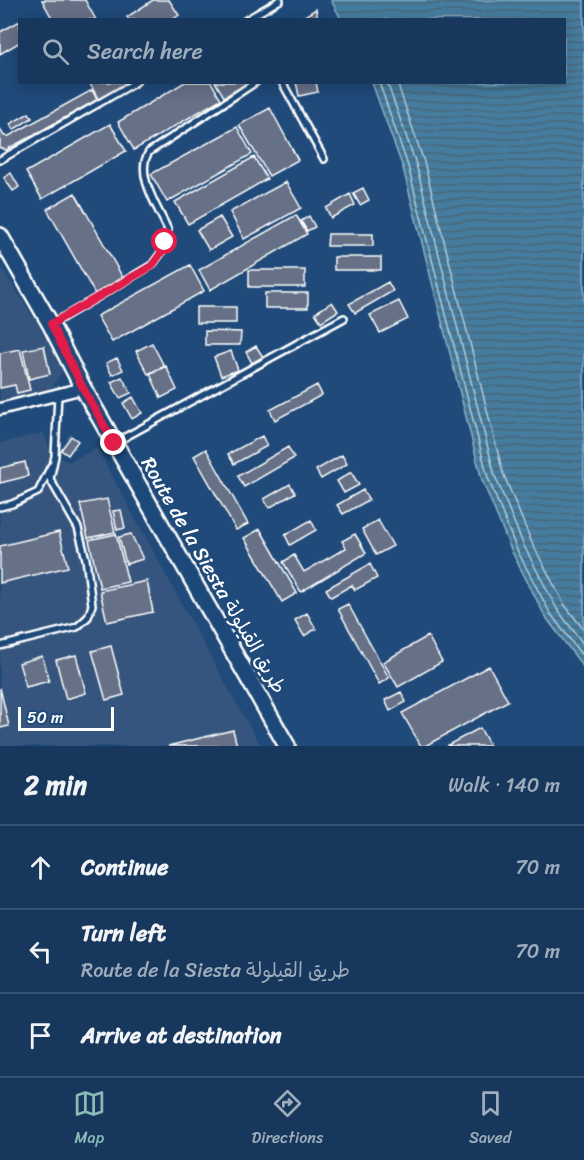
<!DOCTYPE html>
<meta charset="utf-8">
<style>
body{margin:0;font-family:Sriracha,"Playpen Sans Arabic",sans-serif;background:#203f62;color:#f1f3f6}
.scale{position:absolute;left:18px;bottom:15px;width:96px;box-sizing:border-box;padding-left:6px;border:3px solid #fff;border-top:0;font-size:16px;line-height:21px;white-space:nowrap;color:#fff;-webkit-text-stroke:4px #1f4a7a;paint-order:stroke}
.stop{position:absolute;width:18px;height:18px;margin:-14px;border:4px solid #e11d48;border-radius:50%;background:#fff}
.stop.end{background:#e11d48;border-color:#fff;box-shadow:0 2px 6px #0008}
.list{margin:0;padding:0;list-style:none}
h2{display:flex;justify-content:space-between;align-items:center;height:78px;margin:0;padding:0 24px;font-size:26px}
h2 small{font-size:20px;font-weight:400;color:#9eacbb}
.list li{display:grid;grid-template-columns:39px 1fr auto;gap:18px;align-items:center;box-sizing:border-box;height:84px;padding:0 24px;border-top:2px solid #365272}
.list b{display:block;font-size:22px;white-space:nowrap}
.list p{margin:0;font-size:20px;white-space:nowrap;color:#9eacbb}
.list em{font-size:20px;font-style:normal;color:#9eacbb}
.icon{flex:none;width:33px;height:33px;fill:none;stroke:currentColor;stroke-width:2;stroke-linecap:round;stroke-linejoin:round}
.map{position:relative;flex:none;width:584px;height:746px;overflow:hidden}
.search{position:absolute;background:#17385c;box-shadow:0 3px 15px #0003;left:18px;right:18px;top:18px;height:66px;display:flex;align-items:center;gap:15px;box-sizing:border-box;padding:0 21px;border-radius:0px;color:#9eacbb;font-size:22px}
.sheet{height:330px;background:#17385c}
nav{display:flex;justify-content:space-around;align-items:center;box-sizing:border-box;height:84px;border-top:2px solid #365272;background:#17385c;font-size:16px;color:#9eacbb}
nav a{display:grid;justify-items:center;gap:3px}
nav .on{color:#8bbbb9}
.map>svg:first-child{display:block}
</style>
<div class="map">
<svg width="584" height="746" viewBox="0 0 584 746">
<defs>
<pattern id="water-rules" width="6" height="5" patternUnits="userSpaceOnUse" patternTransform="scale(1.5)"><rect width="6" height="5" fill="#457da0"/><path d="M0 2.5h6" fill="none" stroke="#486476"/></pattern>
</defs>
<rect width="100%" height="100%" fill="#1f4a7a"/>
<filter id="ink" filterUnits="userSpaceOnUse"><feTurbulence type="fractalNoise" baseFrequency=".0167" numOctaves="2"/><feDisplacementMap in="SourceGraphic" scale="12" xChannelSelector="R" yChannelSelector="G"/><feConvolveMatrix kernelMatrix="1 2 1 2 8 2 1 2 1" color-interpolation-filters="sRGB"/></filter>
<g filter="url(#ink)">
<path fill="#34557e" d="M0 265 65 367 50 390 0 402Z
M44 433 51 454 69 462 97 448 225 683 261 746H0V443Z"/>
<path fill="url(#water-rules)" stroke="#8fb1c6" stroke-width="1.5" d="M331 0H584V668L545 616 512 552 482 480 403 168 372 83 564 82V20L341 19Z"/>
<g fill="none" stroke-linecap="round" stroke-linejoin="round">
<path stroke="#b5cbd9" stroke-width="1.5" d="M379 82 408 166 488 478 517 550 550 613 584 658
M387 82 416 164 495 476 524 546 557 609 584 645
M397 82 424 162 503 473 532 543 564 604 584 630"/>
</g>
<path fill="#667086" stroke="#fff" stroke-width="1.5" d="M42 0H85L96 20H53Z
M153 0H169L179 15 172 20H129L127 17Z
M316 9 318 20H298Z
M20 21V42L0 54V32Z
M89 82H130L99 100Z
M185 82H211L221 99 134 150 118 122Z
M215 82H251L224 97Z
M296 82H316L318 92 299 96Z
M92 90 97 100 6 150 0 148V128L4 136H9Z
M270 108 298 160 269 176 239 125Z
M29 113 32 118 13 130 10 124Z
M110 124 126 151 42 199 26 172Z
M237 127 252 154 167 202 151 174Z
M254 157 267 179 188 224 175 202Z
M11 173 19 187 13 191 4 178Z
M286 182 301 208 244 239 230 212Z
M363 188 369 200 360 205 353 193Z
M75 193 123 278 95 294 47 209Z
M350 194 355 205 331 218 326 208Z
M296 215 307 234 210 290 199 270Z
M309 216 315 227 307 231 301 221Z
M220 217 232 237 209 250 197 230Z
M328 234H373V246H327Z
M334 257H381V270H334Z
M190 265 204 291 112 342 97 316Z
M249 270H305V287H249Z
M388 282 393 291 355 313 349 304Z
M265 293H308V308H265Z
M399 301 408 319 380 333 370 315Z
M332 302 338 311 321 322 315 313Z
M196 307H236V323H196Z
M205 331 241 332 240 345H205Z
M152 343 164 366 148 374 136 351Z
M44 346 50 374 29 379 23 350Z
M256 346 263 357 252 363 246 352Z
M20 349 30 390 17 393 15 385 0 388V353Z
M231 351 238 370 221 376 214 357Z
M117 358 123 370 112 375 106 363Z
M166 366 177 390 161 398 150 374Z
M122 377 131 393 120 398 111 382Z
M317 385 322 395 275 420 270 410Z
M133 397 142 413 132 419 123 403Z
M71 436 78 441 68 455 61 450Z
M262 436 267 446 234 464 228 454Z
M288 447 294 458 244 487 238 476Z
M206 449 248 524 236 530 194 456Z
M342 455 347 464 321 479 316 470Z
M25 462 28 476 0 483V468Z
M351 472 359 485 344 493 337 481Z
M290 484 295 493 269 508 264 499Z
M363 490 369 500 343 514 337 505Z
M107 499 115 532 88 538 80 504Z
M121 510 125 528 117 530 113 511Z
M311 520 316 530 290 545 285 535Z
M378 520 393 546 376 555 362 529Z
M260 529 297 593 282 602 244 538Z
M59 532 68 567 0 583V546Z
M116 534 128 582 100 588 89 540Z
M131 534 143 559 126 564 119 537Z
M355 534 366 553 301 592 283 562 294 555 304 572 346 548 342 541Z
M370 564 377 578 355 590 352 585 331 597 326 589Z
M147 581 153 612 107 622 100 591Z
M348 604 389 678 379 684 338 609Z
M307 613 316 629 304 636 295 620Z
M428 636 442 662 398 687 383 662Z
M111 646 124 695 106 700 92 651Z
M76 655 86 693 66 699 56 660Z
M42 656 49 681 26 687 19 663Z
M489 666 508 701 425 746H421L402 713Z
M0 688 9 726 0 728Z
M401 692 406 702 390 711 385 700Z
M480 728 490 746H448V745Z
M233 730 237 746H168Z"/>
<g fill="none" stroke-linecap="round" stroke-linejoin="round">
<g stroke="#fff" stroke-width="10">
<path id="lane" d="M246 20 280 0
M282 82 324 159
M0 160 136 82
M52 324 152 265 161 253 168 230C159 209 134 174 149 152L256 82
M116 442 344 318
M0 507 12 504 38 492 51 466
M0 646 77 627 88 617 92 605 86 559 78 528 50 479 55 456 58 394"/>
</g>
<g stroke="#fff" stroke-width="15">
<path id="street" d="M0 409 83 388"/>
</g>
<g stroke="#fff" stroke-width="20">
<path id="secondary" d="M0 236 51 325 83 388 287 746"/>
</g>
<use href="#lane" stroke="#1f4a7a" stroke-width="5"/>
<use href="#street" stroke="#1f4a7a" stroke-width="10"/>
<use href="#secondary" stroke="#1f4a7a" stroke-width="15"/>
</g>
</g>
<g fill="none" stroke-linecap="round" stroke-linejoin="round" filter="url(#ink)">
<path stroke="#e11d48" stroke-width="8" d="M114 443 83 388 51 324 152 266 161 253 165 242"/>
</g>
<g text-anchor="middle" stroke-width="6" stroke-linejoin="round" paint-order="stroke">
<g font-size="20" fill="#fff" stroke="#1f4a7a">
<text transform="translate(214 575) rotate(60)" y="7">Route de la Siesta طريق القيلولة</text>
</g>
</g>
</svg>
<div class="scale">50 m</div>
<div class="stop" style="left:165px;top:242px"></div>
<div class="stop end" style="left:114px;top:443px"></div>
<div class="search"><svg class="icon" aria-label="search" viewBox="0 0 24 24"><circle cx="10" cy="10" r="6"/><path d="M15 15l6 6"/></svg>Search here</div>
</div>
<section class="sheet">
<h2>2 min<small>Walk · 140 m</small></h2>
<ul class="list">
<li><svg class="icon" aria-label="ahead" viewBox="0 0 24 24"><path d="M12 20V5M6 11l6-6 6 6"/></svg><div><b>Continue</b></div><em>70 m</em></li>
<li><svg class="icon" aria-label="left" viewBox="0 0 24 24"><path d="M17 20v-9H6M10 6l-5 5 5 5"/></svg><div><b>Turn left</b><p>Route de la Siesta طريق القيلولة</p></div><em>70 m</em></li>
<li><svg class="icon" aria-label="arrive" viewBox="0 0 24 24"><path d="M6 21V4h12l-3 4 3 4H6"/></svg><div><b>Arrive at destination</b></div></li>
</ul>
</section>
<nav>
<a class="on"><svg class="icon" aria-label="map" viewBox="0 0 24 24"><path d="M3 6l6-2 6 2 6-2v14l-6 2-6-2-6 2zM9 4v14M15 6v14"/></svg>Map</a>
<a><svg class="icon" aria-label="directions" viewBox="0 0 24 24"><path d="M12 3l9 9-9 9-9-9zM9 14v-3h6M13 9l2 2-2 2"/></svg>Directions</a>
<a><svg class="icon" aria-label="saved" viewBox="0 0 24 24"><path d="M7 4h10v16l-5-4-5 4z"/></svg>Saved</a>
</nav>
